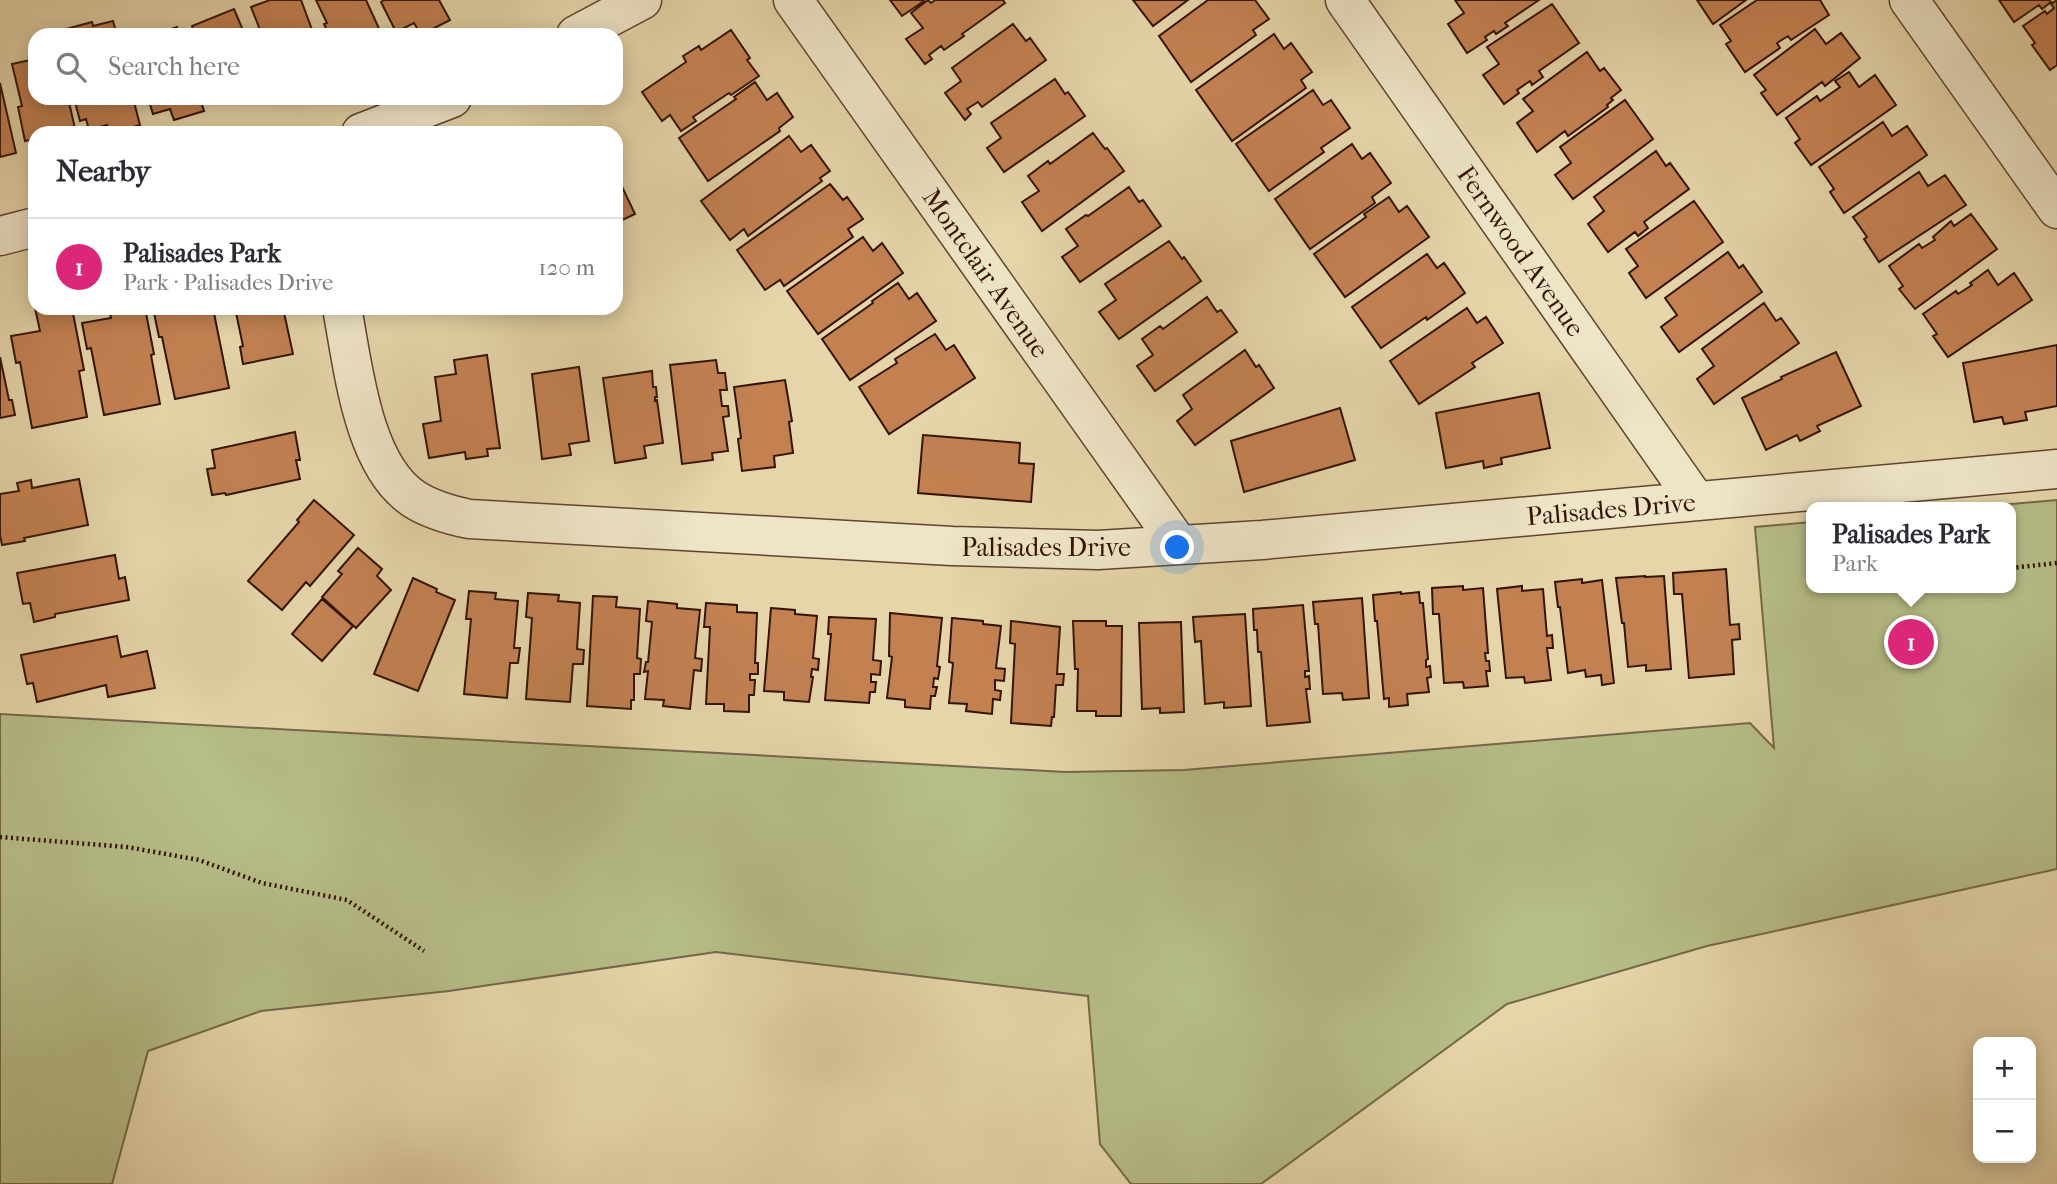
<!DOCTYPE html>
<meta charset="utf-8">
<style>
body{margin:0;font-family:"IM FELL French Canon",serif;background:#f7f7f7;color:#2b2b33}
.controls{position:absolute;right:21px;bottom:21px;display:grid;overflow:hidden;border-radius:14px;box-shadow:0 4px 18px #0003}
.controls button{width:63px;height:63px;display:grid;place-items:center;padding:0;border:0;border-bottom:2px solid #e1e1e2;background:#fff;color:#2b2b33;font:35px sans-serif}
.you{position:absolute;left:1178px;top:548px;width:24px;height:24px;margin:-18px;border:5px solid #fff;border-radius:50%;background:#1a73e8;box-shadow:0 0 0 10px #1a73e833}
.badge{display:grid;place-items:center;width:46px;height:46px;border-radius:50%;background:#db2777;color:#fff;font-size:23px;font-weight:700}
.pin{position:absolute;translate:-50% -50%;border:4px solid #fff;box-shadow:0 2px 7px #0006}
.popup{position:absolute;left:1806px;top:502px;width:210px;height:91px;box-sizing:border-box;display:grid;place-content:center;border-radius:14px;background:#fff;filter:drop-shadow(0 2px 5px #0005);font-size:23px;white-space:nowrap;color:#7c7c81}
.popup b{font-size:26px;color:#2b2b33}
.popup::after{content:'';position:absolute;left:50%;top:100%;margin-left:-14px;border:14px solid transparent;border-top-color:#fff}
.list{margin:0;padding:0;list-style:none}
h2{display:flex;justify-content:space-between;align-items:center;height:91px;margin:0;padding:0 28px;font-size:30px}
h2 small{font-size:23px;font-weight:400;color:#7c7c81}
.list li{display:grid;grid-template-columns:46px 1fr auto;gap:21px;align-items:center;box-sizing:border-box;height:98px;padding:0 28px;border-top:2px solid #e1e1e2}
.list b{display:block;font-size:26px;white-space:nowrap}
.list p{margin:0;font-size:23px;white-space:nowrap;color:#7c7c81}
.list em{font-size:23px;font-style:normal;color:#7c7c81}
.icon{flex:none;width:38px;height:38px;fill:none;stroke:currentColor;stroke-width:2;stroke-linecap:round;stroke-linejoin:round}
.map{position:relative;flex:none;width:2057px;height:1184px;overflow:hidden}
.search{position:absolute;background:#fff;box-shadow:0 4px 18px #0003;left:28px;top:28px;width:595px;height:77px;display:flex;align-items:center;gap:18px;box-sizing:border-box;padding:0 24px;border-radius:21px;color:#7c7c81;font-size:26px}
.panel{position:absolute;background:#fff;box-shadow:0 4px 18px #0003;left:28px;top:126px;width:595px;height:189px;border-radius:21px}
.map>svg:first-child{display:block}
</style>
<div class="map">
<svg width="2057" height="1184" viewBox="0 0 2057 1184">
<rect width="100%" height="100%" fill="#e5d5a9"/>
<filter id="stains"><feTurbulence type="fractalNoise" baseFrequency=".00286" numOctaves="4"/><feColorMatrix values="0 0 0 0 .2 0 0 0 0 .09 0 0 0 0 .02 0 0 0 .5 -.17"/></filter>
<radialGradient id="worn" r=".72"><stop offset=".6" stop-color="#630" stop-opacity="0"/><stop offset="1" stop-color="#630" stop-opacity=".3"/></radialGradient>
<path fill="#b6bd87" stroke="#756846" stroke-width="2" d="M2057 500V869L1707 946 1507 1004 1261 1184H1131L1100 1144 1088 996 716 952 449 991 261 1011 148 1051 112 1184H0V714L1065 772 1184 770 1750 723 1774 748 1755 527 1811 522V588H2011V507H1977Z"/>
<path fill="#c38152" stroke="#341405" stroke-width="2" d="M270 0H301L314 35H262L251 7Z
M316 0H366L382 35H329L324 24 327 23Z
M384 0H439L450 20 421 35 414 23 396 32 381 2Z
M890 0H923L924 1 902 16Z
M928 0 931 3 935 0H1003L1005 3 962 34 964 36 944 50 941 46 929 55 932 59 925 64 906 39 923 28 911 13Z
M1133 0H1188L1153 26Z
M1208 0H1255L1269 19 1253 30 1256 35 1191 82 1159 36Z
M1455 0H1539L1505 23 1508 26 1496 34 1494 31 1485 37 1487 40 1467 53 1448 24 1464 13Z
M1697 0H1746L1713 24Z
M1757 0H1820L1829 15 1791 40 1788 36 1777 43 1780 48 1745 72 1726 44 1731 41 1720 25Z
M1999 0H2049L2051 2 2042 9 2039 5 2014 22Z
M2057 0V65L2050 70 2032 45 2035 43 2023 26 2045 11 2047 14 2054 8 2051 4Z
M1552 4 1579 43 1539 71 1543 77 1532 85 1530 81 1517 90 1519 93 1504 104 1483 75 1499 64 1487 47Z
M234 9 245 35H195L192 26Z
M113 21 117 35H67L66 29 92 22 93 26Z
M1013 24 1026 41 1030 38 1046 60 982 107 978 102 967 109 971 114 965 120 945 93 961 81 952 68Z
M177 27 180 35H153Z
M1815 29 1826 44 1841 33 1860 58 1825 86 1822 82 1777 115 1761 93 1766 90 1754 75Z
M731 30 750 58 747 60 759 76 731 95 729 93 693 117 696 121 681 131 670 115 662 121 642 92 686 62 683 56 699 46 701 50Z
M1274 34 1284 49 1291 43 1312 72 1301 80 1306 88 1232 141 1196 90Z
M1587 52 1600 71 1604 68 1621 90 1611 98 1613 100 1607 105 1608 107 1568 136 1565 131 1537 152 1517 123 1533 111 1523 99Z
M35 59V98H68L76 133H35V139L25 141 18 107 22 106 12 64Z
M1849 72 1859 87 1875 75 1896 105 1811 165 1795 143 1800 139 1786 118 1817 96 1820 101 1840 87 1835 81Z
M1055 79 1065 94 1068 92 1085 116 1004 172 987 148 1001 138 991 123Z
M755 82 767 100 777 93 793 117 779 128 780 131 708 181 679 138 736 99 734 97Z
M0 83 16 153 0 157Z
M1313 90 1323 105 1331 100 1350 128 1321 148 1324 152 1269 191 1236 144Z
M74 98H133L140 125 112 133H109L107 125 89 130 86 119 80 121Z
M148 98H200L204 111 174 120 170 109 153 114Z
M1625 100 1653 139 1573 199 1555 175 1571 163 1560 147Z
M1883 122 1892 136 1907 126 1927 155 1844 213 1830 192 1834 189 1819 167Z
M1093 133 1105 149 1107 148 1124 171 1042 231 1022 202 1039 191 1028 176 1048 161 1050 164Z
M789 136 801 152 811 145 830 171 820 178 822 181 748 236 744 229 730 240 701 201Z
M1352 144 1362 159 1370 153 1391 183 1372 197 1375 203 1310 249 1275 199Z
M1656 151 1666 166 1670 163 1689 189 1644 222 1648 228 1638 236 1635 232 1608 252 1588 224 1604 211 1594 197Z
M1919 172 1928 186 1945 175 1966 205 1879 262 1864 239 1867 237 1853 217Z
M616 174 635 214 616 223Z
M830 184 843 200 847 197 863 219 848 229 853 237 784 286 780 280 765 290 737 250Z
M1129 187 1139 202 1143 200 1161 226 1080 282 1062 257 1078 246 1066 229 1086 215 1088 216Z
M1389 197 1399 212 1407 206 1429 237 1345 297 1314 254 1366 217 1364 214Z
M1694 201 1723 242 1646 298 1629 273 1638 266 1626 249Z
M1971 214 1997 249 1915 309 1899 289 1903 286 1889 266 1919 244 1922 248 1935 240 1933 237 1951 221 1954 226Z
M863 237 873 251 882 243 903 273 818 334 787 291Z
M1169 241 1182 259 1184 257 1201 281 1119 339 1099 312 1116 300 1105 284Z
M1728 252 1739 268 1743 265 1762 292 1679 352 1661 327 1677 315 1665 298Z
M1427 254 1437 268 1444 263 1465 293 1427 320 1426 317 1381 348 1352 307Z
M1988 270 1998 285 2014 273 2032 300 1948 357 1933 336 1937 334 1923 314 1956 291 1958 294 1972 285 1970 283Z
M898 283 909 299 917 293 936 321 850 380 822 339 873 303 872 301Z
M1207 297 1217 312 1221 310 1237 332 1155 391 1137 366 1153 355 1142 339 1160 326 1163 329Z
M1764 303 1776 321 1781 318 1799 343 1714 404 1697 379 1714 366 1702 349Z
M35 308H72L84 370 79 371 87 417 32 428 20 362 16 363 11 336 40 331Z
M109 308H145L154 354 151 355 160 404 104 415 91 348 87 349 82 323 111 318Z
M153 308H213L229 388 175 399 162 337H159Z
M235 308H283L293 354 243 364 240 347 243 346Z
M1467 308 1477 323 1486 317 1503 343 1472 363 1475 367 1419 404 1390 361Z
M935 334 946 350 954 345 975 378 889 434 859 387 897 363 895 359Z
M2057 345V406L2025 412 2027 420 2004 424 2002 417 1974 422 1963 363Z
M1245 350 1256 367 1259 365 1274 388 1195 445 1177 421 1192 409 1183 395Z
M1836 352 1861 406 1817 426 1820 431 1800 441 1797 435 1766 450 1742 398 1782 379 1781 377Z
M487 355 500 448 487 449 488 456 466 459 465 452 429 458 423 424 441 421 435 377 456 374 454 360Z
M0 357 9 400H12L15 415 0 418Z
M716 360 718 373H725L727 390H720L722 406H728L729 416 723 417 728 451 712 453 713 460 682 464 670 365Z
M579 367 589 441 569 444 571 455 542 459 532 374Z
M652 371 653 387H656L657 397H655V401L657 400 663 443 644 446 646 458 615 463 603 378Z
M785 380 792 421 789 422 793 453 774 456 775 467 742 471 738 439 741 438 734 387Z
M1539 393 1550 448 1501 458 1502 464 1484 468 1483 461 1446 468 1436 413Z
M1340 408 1355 460 1244 492 1231 441Z
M295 432 300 460H296L300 479 226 495 225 493 212 495 207 469 215 468 212 450Z
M923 435 1020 443 1019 463 1034 464 1031 502 918 493Z
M79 479 88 525 24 538 25 541 2 545 0 535V494L19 491 17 483 31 480 32 488Z
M314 500 354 535 310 586 306 582 282 610 248 581 299 522 297 520Z
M358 548 382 569 377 576 391 590 356 628 322 597 342 574 338 571Z
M115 555 119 579 125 577 129 600 55 614V617L34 622 30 603 23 604 17 573Z
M1726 569 1730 625 1739 624 1740 639 1732 640 1734 674 1689 678 1682 594H1674L1673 573Z
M1645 576V577L1664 576 1671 669 1646 671V665L1628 667 1624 623H1622L1616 578Z
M413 578 437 589 436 592 455 600 418 691 374 674Z
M1582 579V583L1602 580 1614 683 1602 685 1601 675 1586 677 1585 670 1568 673 1560 607H1558L1555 582Z
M1463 586V590L1483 588 1488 653H1485L1486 661H1489L1490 671H1486L1488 686 1464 688 1463 682 1444 683 1439 614H1433L1432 588Z
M1522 586V591L1543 589 1547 636 1552 635 1553 648H1547L1551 680 1525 683 1524 677 1506 678 1497 589Z
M469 591 496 593 495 599 518 601 514 648H520L518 663H510L507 698 464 694 471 619H466Z
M1401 592V594L1419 592 1420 603H1423L1428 659 1426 660V667L1430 666 1431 677 1427 678 1429 692 1407 694 1408 705 1389 707V698L1384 699 1377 621H1375L1373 595Z
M528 593 559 595 558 601 580 603 577 649 584 650 583 664H573L570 702 526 699 532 618 526 617Z
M593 596 617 597 616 607 640 609 637 658 641 659 640 674H634V700H631V709L587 706Z
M1362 598 1369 698 1343 700 1342 693 1323 694 1318 624H1315L1313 602Z
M322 599 353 626 322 661 292 634Z
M648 601 677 604V608L700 610 695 658 702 659 701 671 694 670 690 709 663 706 664 700 645 699 648 671 644 672 646 662H648L652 622 646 621Z
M706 603 737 605V612L757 613 755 663H758V674H750V680H755L754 695H749V712L724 711V704H706L710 627H704Z
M1303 605 1309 671H1305V677L1309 676 1310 689H1306L1310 722 1267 726 1261 652H1258L1257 630H1254L1253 609Z
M771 608 795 610V614L817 616 813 658 819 659 818 670 812 669 811 677H813L809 702 784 700V692L764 691Z
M890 613 942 618 937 666 940 667 938 679 934 678 933 687H937L935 696H931L930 709 905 707V700L887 698 892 657 889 656Z
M1245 614 1251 706 1224 708V702L1205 704 1201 641 1195 642 1193 617Z
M829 617 876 619 873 660 881 661 880 675 871 674V682H876L875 692H870L869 703 825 700 831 634H828Z
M952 618 983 621V624L1001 626 996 668 1005 669 1004 681 995 680V690L1001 691 1000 700 993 699 992 714 966 711 967 704 949 703 953 663 949 662Z
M1011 621 1060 627 1057 674H1064L1063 685H1056L1054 717H1052L1051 726 1011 723 1015 644 1010 643Z
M1073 621H1106V626H1122L1121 716H1096V711H1077L1078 669H1075Z
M1181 622 1184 712 1160 713V708L1142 709 1139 623Z
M117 636 121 657 147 651 155 688 108 697 106 685 37 702 33 683 27 684 21 655Z"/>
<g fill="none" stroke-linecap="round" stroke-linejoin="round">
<g stroke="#60442e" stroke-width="41">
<path id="minor" d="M793 0 1179 545
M1345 0 1696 501
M1909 0 2057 209
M576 35 642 0
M361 133 452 98
M0 236 35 227
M342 308C353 365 362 465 414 499 431 510 450 515 469 519L952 546 1098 550 1262 540 2057 469"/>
</g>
<path stroke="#341405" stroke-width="4.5" stroke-dasharray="2 3.5" stroke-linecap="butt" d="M2011 568 2057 563
M0 837 127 847 199 860 262 883 347 900 424 951"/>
<use href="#minor" stroke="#eee4c7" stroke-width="38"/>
</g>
<g text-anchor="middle" stroke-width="5" stroke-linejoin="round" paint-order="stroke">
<g font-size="26" fill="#341405" stroke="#eee4c7">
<text transform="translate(1521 251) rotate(55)" y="9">Fernwood Avenue</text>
<text transform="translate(986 273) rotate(55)" y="9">Montclair Avenue</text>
<text transform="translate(1611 509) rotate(-5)" y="9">Palisades Drive</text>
<text x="1046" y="556">Palisades Drive</text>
</g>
</g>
<rect width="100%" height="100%" filter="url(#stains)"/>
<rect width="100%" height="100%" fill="url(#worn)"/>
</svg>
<div class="controls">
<button>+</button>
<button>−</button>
</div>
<div class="you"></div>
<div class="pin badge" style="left:1911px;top:642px">1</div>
<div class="popup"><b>Palisades Park</b>Park</div>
<div class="search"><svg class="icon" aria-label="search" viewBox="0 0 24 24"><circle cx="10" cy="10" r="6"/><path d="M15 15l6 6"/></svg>Search here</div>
<section class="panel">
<h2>Nearby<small></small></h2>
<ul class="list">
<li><span class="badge">1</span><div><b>Palisades Park</b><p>Park · Palisades Drive</p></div><em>120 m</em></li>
</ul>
</section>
</div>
